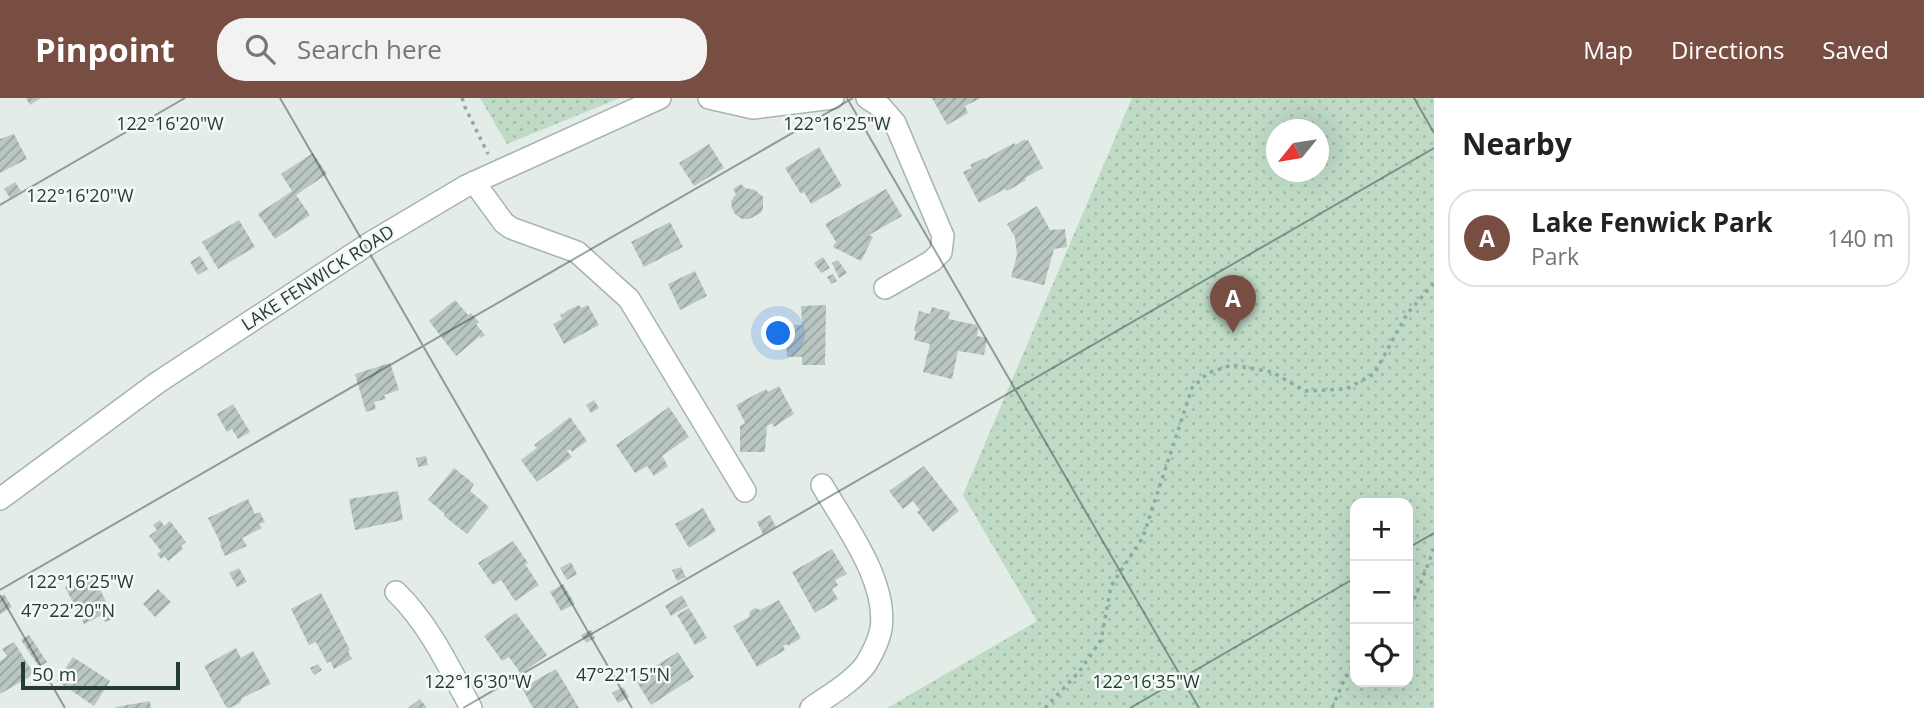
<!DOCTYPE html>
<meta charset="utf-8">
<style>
body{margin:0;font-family:"Open Sans",sans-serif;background:#f2f2f2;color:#222}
.controls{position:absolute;right:21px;bottom:21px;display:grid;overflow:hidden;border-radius:14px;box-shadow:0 7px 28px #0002}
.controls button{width:63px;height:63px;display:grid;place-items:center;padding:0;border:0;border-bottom:2px solid #e0e0e0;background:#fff;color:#222;font:35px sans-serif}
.compass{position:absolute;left:1266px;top:21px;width:63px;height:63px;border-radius:50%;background:#fff;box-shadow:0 7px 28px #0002;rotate:240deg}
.scale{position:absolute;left:21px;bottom:18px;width:159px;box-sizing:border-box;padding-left:7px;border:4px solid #253c35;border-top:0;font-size:19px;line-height:24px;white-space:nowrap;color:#253c35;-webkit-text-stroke:5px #f4f9f6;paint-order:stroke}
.you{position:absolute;left:779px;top:236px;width:24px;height:24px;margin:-18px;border:5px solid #fff;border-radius:50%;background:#1a73e8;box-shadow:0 0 0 10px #1a73e833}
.badge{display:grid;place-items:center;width:46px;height:46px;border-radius:50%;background:#794e42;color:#fff;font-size:23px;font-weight:700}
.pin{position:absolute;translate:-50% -58px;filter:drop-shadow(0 2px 4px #0008)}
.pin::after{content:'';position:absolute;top:37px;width:24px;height:21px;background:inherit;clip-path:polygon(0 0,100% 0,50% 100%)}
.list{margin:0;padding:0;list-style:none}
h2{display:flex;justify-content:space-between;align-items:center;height:91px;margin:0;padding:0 28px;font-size:30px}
h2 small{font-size:23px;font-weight:400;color:#767676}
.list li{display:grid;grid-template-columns:46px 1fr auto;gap:21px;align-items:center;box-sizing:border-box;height:98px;margin:0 14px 14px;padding:0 14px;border:2px solid #e0e0e0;border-radius:28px}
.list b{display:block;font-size:26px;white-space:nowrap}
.list p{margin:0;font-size:23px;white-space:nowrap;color:#767676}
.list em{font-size:23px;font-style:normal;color:#767676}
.icon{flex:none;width:38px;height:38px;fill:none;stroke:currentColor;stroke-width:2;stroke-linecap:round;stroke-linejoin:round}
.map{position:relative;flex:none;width:1434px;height:610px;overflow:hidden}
header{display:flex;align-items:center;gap:42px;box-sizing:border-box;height:98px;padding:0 35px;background:#794e42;color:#fff}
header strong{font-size:33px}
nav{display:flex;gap:38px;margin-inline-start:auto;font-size:24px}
.search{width:490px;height:63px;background:#f2f2f2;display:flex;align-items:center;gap:18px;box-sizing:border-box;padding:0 24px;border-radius:28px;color:#767676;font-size:26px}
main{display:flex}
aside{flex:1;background:#fff}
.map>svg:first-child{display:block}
</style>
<header>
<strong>Pinpoint</strong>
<div class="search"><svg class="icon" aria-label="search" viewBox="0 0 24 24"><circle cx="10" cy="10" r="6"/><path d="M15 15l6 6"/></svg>Search here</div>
<nav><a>Map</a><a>Directions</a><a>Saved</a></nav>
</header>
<main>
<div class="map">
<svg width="1434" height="610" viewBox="0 0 1434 610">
<defs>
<pattern id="park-dots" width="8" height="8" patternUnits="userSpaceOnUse" patternTransform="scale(1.75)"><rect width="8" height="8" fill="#bfdbc6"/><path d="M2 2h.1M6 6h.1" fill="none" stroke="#a4bdab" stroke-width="1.8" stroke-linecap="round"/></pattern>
<pattern id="building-hatch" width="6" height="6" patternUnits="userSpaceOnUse" patternTransform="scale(1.75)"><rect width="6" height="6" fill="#bac7c1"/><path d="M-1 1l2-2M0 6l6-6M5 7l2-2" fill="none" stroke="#97a39e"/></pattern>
</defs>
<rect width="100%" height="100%" fill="#e4ece8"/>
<path fill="url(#park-dots)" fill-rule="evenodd" d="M480 0H620L507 46Z
M1132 0H1434V610H887L1037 523 963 397ZM1276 32H1318V74H1276ZM1355 405H1408V584H1355Z"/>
<path fill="url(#building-hatch)" d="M26 0H41L30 7Z
M932 0H981L965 8 968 15 947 27Z
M14 36 27 61 0 75V41Z
M1025 41 1026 43 1028 42 1043 70 1025 80 1026 82 1007 93 1005 91 979 105 963 74 972 70 970 67 984 60 985 61 1014 45 1015 47Z
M709 46 724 70 694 88 679 65Z
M819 49 842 88 811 106 804 94 801 96 785 70Z
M313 55 327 76 296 97 310 117 275 141 258 116 292 93 281 76Z
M15 84 21 93 10 100 4 91Z
M741 86 745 90 755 92 763 99V110L761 115 749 121H742L736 117 732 111 731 103 736 96 733 91Z
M886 91 902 118 869 137 873 139 861 163 833 149 836 144 825 126Z
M1037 108 1050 132 1065 131 1067 149 1054 151 1044 187 1011 179 1017 157 1015 139 1007 126Z
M239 122 255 149 218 171 202 144Z
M670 124 683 149 644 169 631 144Z
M200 158 208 171 198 177 190 164Z
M823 159 830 170 821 175 814 165Z
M838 162 847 175 839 180 832 165Z
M695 173 707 198 680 212 668 186Z
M833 176 837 183 831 186 827 179Z
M455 202 468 217 471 215 479 224 476 226 485 237 481 240 480 238 456 258 429 223Z
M579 207 581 210 588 207 599 227 564 246 553 226 562 221 560 217 566 214V213Z
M826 207 825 267H802V259H787L786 237H784V231L788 227H802L801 208Z
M932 209 950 214 948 221 977 227 978 231 977 238 987 240 984 257 958 253 952 281 923 274 930 246 914 242 916 233H914L919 213 930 216Z
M390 265 399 292 384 297 386 301 374 304 376 311 366 314 355 276Z
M779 288 794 316 774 329 772 325 767 328 765 354H740V328L745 325 736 307 766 291 768 294Z
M594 302 599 310 591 315 586 307Z
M233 306 250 334 238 341 232 331 227 334 217 316Z
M669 309 689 339 662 358 668 368 654 378 647 368 635 375 616 347Z
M570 319 587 343 572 354 570 351 567 353 572 359 537 384 521 362 537 350 534 347Z
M426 358 428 367 418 369 416 360Z
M924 368 959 413 933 434 917 414 920 412 913 403 903 411 889 393Z
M454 370 474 386 470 393 489 409 467 436 444 418 445 416 428 402Z
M398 393 403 422 355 432 349 401Z
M248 401 255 416 260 414 265 424 259 426 262 430 242 440 247 448 225 458 220 447 221 446 208 420Z
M703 410 716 433 689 450 675 426Z
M770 417 776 429 763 436 757 424Z
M160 422 164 428 170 423 186 444 181 448 183 451 168 463 164 458 161 461 157 456 161 453 149 438 157 432 153 427Z
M513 443 528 465 525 466 539 487 515 503 501 482 493 487 478 465Z
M832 451 847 476 835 482 838 487 832 491 838 501 815 515 792 474Z
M571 464 577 476 567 482 560 470Z
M681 469 686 479 677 483 672 472Z
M239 470 247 484 237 489 229 475Z
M92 475 114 520 105 524 102 517 84 526 65 489Z
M563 486 575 506 561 513 550 494Z
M158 491 171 504 155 519 143 506Z
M321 495 350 552 348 553 352 561 334 571 330 563 327 565 316 544 309 547 291 511Z
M4 496 12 509 0 516V499Z
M682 497 688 508 671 518 665 508Z
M779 502 801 540 788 548 787 546 783 548 785 552 757 569 733 528 749 519 750 513 755 510 760 512Z
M689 510 707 540 695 547 677 517Z
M516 515 547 557 521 576 509 559 502 563 484 538Z
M591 532 595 540 586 545 581 537Z
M29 537 47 564 39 569 21 542Z
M14 544 34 576 0 596V563L7 558 2 551Z
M236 550 241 560 253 553 271 586 242 600 240 605 229 610 226 609 204 568Z
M678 554 694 579 651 607 635 581Z
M73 559 110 583 94 608 57 583Z
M318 566 322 572 314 577 310 570Z
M556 571 579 610H533L522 590Z
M623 589 629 599 618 605 612 595Z
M420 601 427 610H408Z
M150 603 151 610H116V609Z"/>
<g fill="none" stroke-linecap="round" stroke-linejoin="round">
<g stroke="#a7b4af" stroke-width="24">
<path id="minor" d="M709 0 753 10 833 0
M867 0 881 9 895 25 943 138 941 154 932 163 885 190
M474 84 504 125 511 130 577 154 629 201 745 393
M0 401 157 285 370 145 466 88 660 0
M396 494C429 526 449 569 471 610
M811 610C828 598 854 583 866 566 872 556 879 542 881 531 888 483 845 427 822 387"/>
</g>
<path stroke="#88ac9f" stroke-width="3.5" stroke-dasharray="3.5 5" stroke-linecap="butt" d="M462 0 465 9 488 56
M1408 517 1434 451
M1045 610 1079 574 1101 542 1111 488 1143 439 1192 290 1208 275 1232 267 1272 274 1305 293 1346 291 1374 276 1407 216 1434 185
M1332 610 1345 580 1355 564"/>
<use href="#minor" stroke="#fff" stroke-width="21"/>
</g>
<path fill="none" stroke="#253c35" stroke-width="2" stroke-opacity="0.45" d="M280 0 632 610M847 0 1199 610M1414 0 1434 35M0 107 185 0M1408 450 1434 435M0 492 853 0M0 497 65 610M463 610 1434 50M1130 610 1355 480"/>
<g text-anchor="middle" stroke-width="5" stroke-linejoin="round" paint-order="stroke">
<g font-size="18" fill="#253c35" stroke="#f4f9f6">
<text transform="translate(318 180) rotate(-33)" y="6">LAKE FENWICK ROAD</text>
</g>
</g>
<g font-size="18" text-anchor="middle" fill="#253c35" stroke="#f4f9f6" stroke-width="5" stroke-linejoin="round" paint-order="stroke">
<text x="170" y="32">122°16'20"W</text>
<text x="837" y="32">122°16'25"W</text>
<text x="80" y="104">122°16'20"W</text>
<text x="80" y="490">122°16'25"W</text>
<text x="68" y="519">47°22'20"N</text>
<text x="623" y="583">47°22'15"N</text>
<text x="478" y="590">122°16'30"W</text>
<text x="1146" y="590">122°16'35"W</text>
</g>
</svg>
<div class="controls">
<button>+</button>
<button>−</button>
<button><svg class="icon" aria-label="locate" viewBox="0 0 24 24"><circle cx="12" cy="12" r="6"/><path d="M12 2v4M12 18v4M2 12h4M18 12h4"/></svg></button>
</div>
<svg class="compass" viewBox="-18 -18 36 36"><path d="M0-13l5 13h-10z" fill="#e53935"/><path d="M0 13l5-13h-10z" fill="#767676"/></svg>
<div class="scale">50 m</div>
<div class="you"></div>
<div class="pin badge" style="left:1233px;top:235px">A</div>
</div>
<aside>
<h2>Nearby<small></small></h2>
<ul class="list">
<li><span class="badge">A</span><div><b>Lake Fenwick Park</b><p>Park</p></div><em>140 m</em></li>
</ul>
</aside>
</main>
